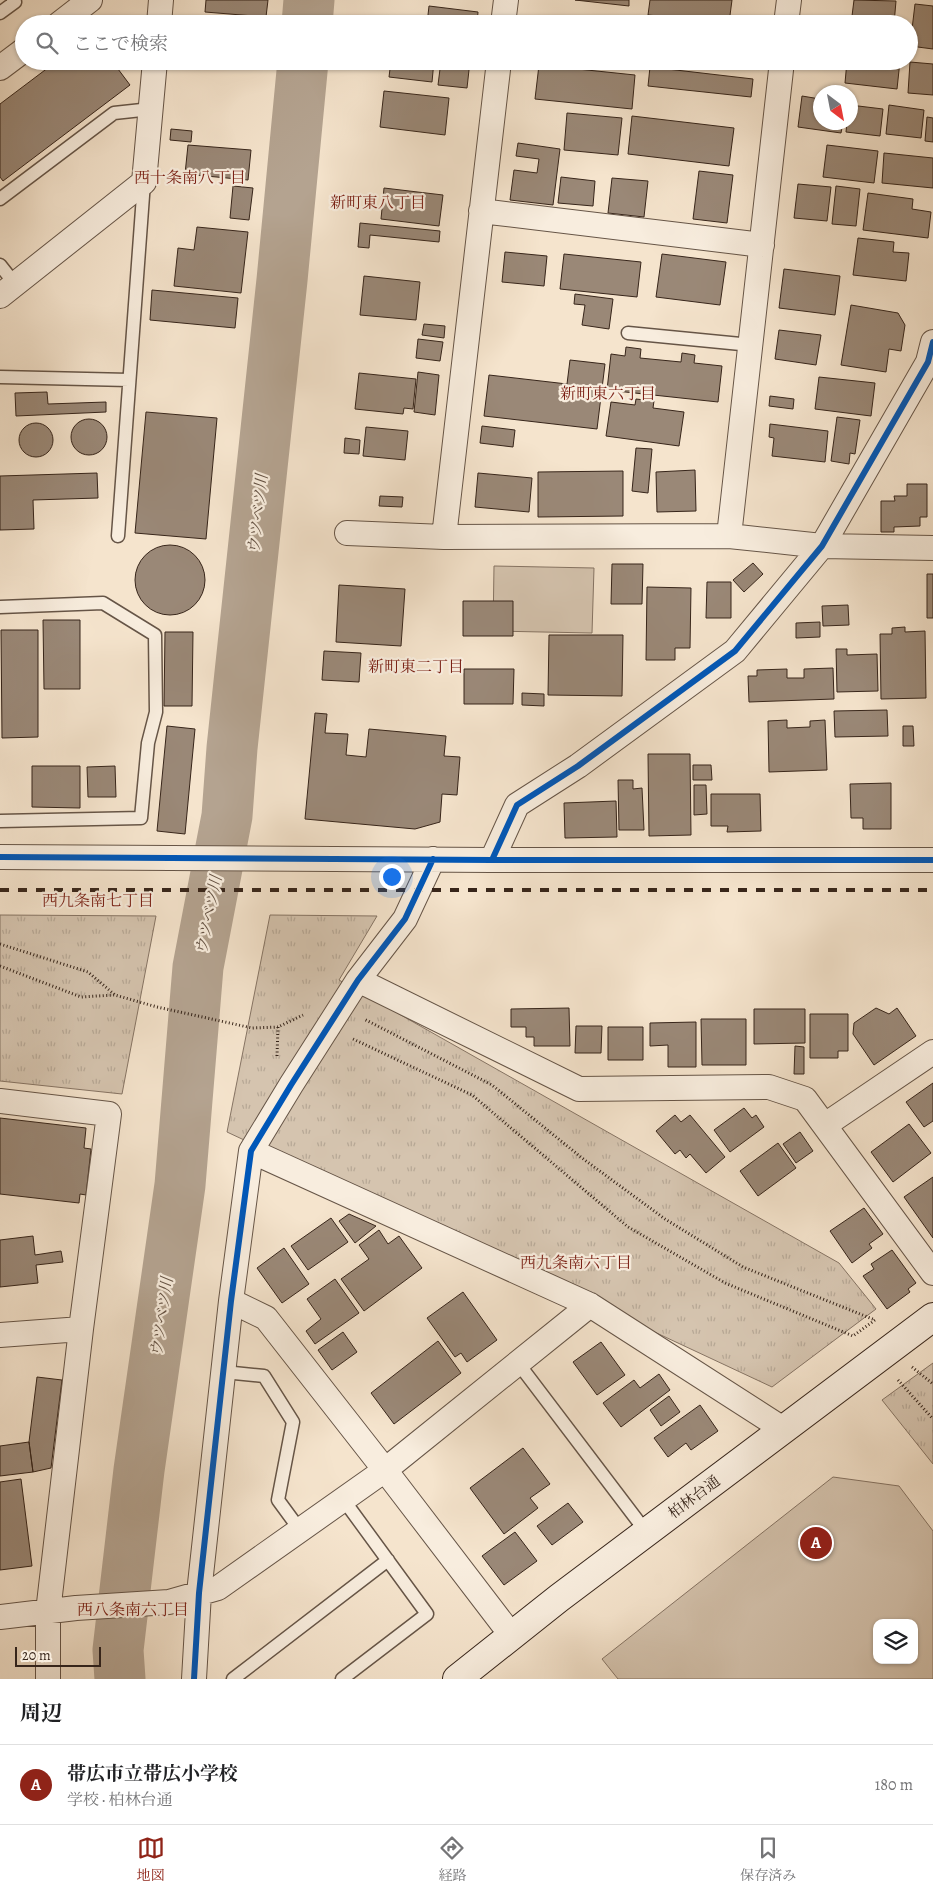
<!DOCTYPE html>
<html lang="ja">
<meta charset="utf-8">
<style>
body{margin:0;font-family:Alegreya,"Noto Serif JP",serif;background:#f2f2f2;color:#202124}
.controls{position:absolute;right:15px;bottom:15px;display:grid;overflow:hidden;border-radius:10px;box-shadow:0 1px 4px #0004}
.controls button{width:45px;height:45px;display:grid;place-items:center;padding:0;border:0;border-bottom:1px solid #e0e0e0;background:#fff;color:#202124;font:25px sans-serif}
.compass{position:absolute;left:813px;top:85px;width:45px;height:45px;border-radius:50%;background:#fff;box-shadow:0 1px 4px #0004;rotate:148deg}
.scale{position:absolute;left:15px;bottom:12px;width:86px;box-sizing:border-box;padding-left:5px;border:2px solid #37251a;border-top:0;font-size:14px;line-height:18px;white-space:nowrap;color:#37251a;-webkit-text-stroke:4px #f8edde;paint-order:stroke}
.you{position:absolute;left:391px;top:876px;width:18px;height:18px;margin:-12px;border:4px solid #fff;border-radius:50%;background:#1a73e8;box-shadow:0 0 0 8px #1a73e833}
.badge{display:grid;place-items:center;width:32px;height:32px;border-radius:50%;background:#8f2418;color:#fff;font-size:16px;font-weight:700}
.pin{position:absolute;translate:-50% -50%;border:2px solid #fff;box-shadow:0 1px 5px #0006}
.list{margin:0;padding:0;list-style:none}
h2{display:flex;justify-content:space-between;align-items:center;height:65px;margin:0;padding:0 20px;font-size:21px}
h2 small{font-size:16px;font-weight:400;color:#757577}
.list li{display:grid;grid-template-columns:32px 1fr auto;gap:15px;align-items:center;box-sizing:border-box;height:80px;padding:0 20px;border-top:1px solid #e0e0e0}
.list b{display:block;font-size:19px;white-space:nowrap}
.list p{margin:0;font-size:16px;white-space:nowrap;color:#757577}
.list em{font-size:16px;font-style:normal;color:#757577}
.icon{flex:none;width:28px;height:28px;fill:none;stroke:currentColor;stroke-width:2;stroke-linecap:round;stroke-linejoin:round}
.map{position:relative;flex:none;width:933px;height:1679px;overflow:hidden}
.search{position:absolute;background:#fff;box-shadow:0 1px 4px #0004;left:15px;right:15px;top:15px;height:55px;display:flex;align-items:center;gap:12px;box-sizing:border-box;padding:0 18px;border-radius:28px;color:#757577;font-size:19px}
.sheet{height:145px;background:#fff}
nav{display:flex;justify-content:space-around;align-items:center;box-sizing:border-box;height:70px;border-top:1px solid #e0e0e0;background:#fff;font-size:14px;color:#757577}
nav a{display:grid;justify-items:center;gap:2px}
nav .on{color:#8f2418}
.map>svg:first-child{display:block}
</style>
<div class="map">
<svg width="933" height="1679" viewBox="0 0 933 1679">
<defs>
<pattern id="grass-tufts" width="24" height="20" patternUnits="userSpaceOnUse" patternTransform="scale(1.25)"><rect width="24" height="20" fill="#d5c4af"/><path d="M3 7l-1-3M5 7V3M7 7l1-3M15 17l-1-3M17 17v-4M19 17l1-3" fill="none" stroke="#b7a896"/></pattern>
</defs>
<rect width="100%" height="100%" fill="#f5e4cd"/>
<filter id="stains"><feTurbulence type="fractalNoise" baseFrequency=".004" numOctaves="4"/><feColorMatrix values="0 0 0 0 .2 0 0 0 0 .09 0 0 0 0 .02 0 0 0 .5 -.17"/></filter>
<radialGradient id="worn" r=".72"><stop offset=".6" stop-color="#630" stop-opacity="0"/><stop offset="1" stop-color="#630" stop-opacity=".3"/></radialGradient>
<path fill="url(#grass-tufts)" stroke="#867464" d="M0 915 156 916 122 1094 0 1081Z
M270 915 377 916 339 980 839 1263 876 1309 772 1387 227 1132Z
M933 1363V1464L882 1400Z"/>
<path fill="#d5c4af" stroke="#867464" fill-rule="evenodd" d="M494 566 594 568 592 633 493 631Z
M833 1477 899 1486 933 1531V1679H618L602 1659ZM877 1623H914V1660H877Z"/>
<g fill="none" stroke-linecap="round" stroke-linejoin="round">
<path stroke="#b4a390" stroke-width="51" d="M307 24 309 0
M120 1679 118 1650 139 1470 180 1185 198 967 227 816 232 748 282 280 303 61"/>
</g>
<path fill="#9a8877" stroke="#37251a" d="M206 0H268L266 17 205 12Z
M575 0H629V6Z
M650 0H732L729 23 648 15Z
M854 0 896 1 894 24H851Z
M915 4 933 6V49L910 46Z
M429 6 478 12 477 24H427Z
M583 19 611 24H582Z
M57 61H112L130 85 3 181 0 177V104Z
M391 61H434L432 82 389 77Z
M441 61H470L467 88 438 85Z
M674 61H730L729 67Z
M847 61H900L897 89 845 83Z
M910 62 933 64V95L908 93Z
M539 65 635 75 632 109 535 99Z
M650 67 753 79 751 97 648 86Z
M384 91 449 98 445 135 380 127Z
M802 96 820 99V122H843L841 133 798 127Z
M850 105 883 109 880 136 846 132 847 122H850Z
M889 105 924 110 921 138 886 134Z
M567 113 622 118 618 155 564 150Z
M632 116 734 128 729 166 628 154Z
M927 117 933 118V142L925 141Z
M171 129 192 131 191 142 170 140Z
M518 143 560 149 553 205 510 200 514 170 537 173 539 159 516 156Z
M188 145 251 150 248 180 185 174Z
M827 145 878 151 874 183 823 177Z
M884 153 933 158V188L882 183Z
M699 171 733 175 727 223 693 219Z
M561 177 595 181 593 206 558 203Z
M612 178 648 181 644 217 608 213Z
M798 184 831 187 827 221 794 218Z
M233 186 253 188 249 220 230 218Z
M836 186 860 189 856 226 832 224Z
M384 188 443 195 439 226 381 219Z
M868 193 913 199 912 209 931 212 928 238 863 230Z
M360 223 440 231 439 242 370 235 369 248 358 247Z
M197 227 248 232 241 293 174 286 178 248 194 250Z
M858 238 894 242 893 252 909 253 906 281 853 275Z
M505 252 547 256 544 286 502 282Z
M564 254 641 262 637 297 560 289Z
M662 254 726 262 720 305 656 297Z
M784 269 840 276 835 315 779 308Z
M364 276 420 282 416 320 360 315Z
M152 290 238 298 235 328 150 320Z
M575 294 613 299 609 329 582 325 585 305 574 304Z
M851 305 898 313 905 325 901 351 889 349 886 372 841 365Z
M424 324 445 326 444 338 422 335Z
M779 330 821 335 816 365 775 359Z
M418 339 443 342 440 361 416 358Z
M626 347 641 349 640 358 681 362 682 353 695 355 694 363 722 366 718 402 607 390 611 354 625 356Z
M570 360 605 364 597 429 484 416 489 375 567 384Z
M418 372 439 375 435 415 414 412Z
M359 373 416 379 413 409 404 408 403 414 355 409Z
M819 377 875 383 871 416 815 409Z
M47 392 48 404 106 402V412L16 416 15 393Z
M770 396 794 399 793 409 769 406Z
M636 399 654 401 653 408 684 412 679 446 606 436 611 402 635 405Z
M146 412 217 418 206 539 135 533Z
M837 417 860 420 855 454 850 453 849 464 831 461Z
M71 437a18 18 0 1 1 36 0a18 18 0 1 1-36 0Z
M19 440a17 17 0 1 1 34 0a17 17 0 1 1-34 0Z
M770 424 828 431 825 462 772 456 774 438 769 437Z
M482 426 515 430 513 447 480 443Z
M366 427 408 431 405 460 363 456Z
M345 438 360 440 359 454 344 453Z
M636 448 652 449 648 493 632 491Z
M695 470 696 511 657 512 656 472Z
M623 471V516L538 517V472Z
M97 473 98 498 33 500 34 529 0 530V476Z
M478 473 532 478 529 512 475 507Z
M907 484H927V517H920V526L894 527V532H881V501H895L894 496H907Z
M380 496 403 497 402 507 379 506Z
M135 580a35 35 0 1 1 70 0a35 35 0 1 1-70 0Z
M753 563 763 574 744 592 733 580Z
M612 564H643L642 604H611Z
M927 574H933V618H927Z
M707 582H731V618H706Z
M339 585 405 589 401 646 336 642Z
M647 587 691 588 690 648H675V660H646Z
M463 601H513V636H463Z
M848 605 849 625 823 626 822 606Z
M43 620H80V689H44Z
M820 622V637L796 638V623Z
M905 627V632L925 631 926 698 881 699 880 634H892V628Z
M1 630H38V737L2 738Z
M165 632H193L192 706H164Z
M549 635H623L622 696 548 695Z
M836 649H847V655L877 654 878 691 837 692Z
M324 651 361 653 359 682 322 680Z
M833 668 834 699 749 702 748 676H757V670L787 669V678H804V669Z
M464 669H514L513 704H464Z
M522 693 544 694V706L522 705Z
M887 710 888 736 835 737 834 711Z
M315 713 327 714 325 733 348 734 346 755 366 757 369 729 446 736 444 756 460 757 457 795 442 794 440 822 415 829 305 819Z
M787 720V728L810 727V721L825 720 827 770 769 772 768 721Z
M167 726 195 729 185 834 157 831Z
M903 726H913L914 746H903Z
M648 754H690L691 835 649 836Z
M693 765H711L712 780H693Z
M32 766H80V808L32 807Z
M115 766 116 797H88L87 767Z
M618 780H633V789L642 788 644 830H619Z
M891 783V829H863V818H851L850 784Z
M694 785H706L707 814 694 815Z
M711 794H760L761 831 727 832 728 826H711Z
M616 801 617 837 565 838 564 803Z
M569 1008 570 1046H534V1037H526V1027H511V1009Z
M876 1008 889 1014 897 1008 916 1036 874 1065 853 1034 854 1023Z
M754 1009H805V1043L754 1044Z
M810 1014H848V1051H838V1058H810Z
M701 1019H746V1065H702Z
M696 1022V1067H668V1045L650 1046V1023Z
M576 1026H602L601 1053H575Z
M608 1027H643V1060H608Z
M795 1046 804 1047V1074H794Z
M933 1083V1121L924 1127 906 1102Z
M744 1108 752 1118 756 1115 764 1127 730 1152 714 1130Z
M675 1115 681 1122 690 1115 725 1157 706 1173 690 1154 686 1158 680 1150 675 1154 656 1131Z
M0 1118 86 1128 84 1148 91 1149 86 1195 80 1194 79 1203 0 1194Z
M909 1124 931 1153 893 1182 871 1152Z
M800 1132 813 1151 796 1163 783 1144Z
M778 1143 796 1168 758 1196 740 1171Z
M933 1177V1238L904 1197Z
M864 1208 883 1234 869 1244 872 1248 852 1263 830 1231Z
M349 1214 376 1226 355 1243 339 1221Z
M331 1218 348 1242 308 1270 291 1246Z
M379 1230 388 1244 399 1236 422 1268 364 1311 341 1279 369 1259 359 1245Z
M33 1236 35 1255 61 1251 63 1262 36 1265 38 1283 0 1287V1240Z
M284 1248 309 1284 282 1303 257 1268Z
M892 1250 916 1283 908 1289 910 1292 887 1309 863 1276 874 1269 871 1264Z
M335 1279 359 1313 315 1344 306 1331 321 1319 307 1299Z
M463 1292 497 1340 467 1362 461 1353 455 1357 427 1318Z
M343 1332 357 1352 332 1370 318 1350Z
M438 1341 461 1373 394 1424 371 1393Z
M601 1342 625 1375 597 1395 573 1362Z
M659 1374 670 1390 621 1427 603 1403 634 1380 640 1388Z
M37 1377 62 1380 51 1468 33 1472 29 1442Z
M669 1396 680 1412 661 1426 650 1410Z
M700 1405 718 1431 691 1450 686 1443 668 1457 654 1438Z
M29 1442 33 1472 0 1476V1446Z
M523 1448 550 1484 530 1498 538 1508 504 1534 470 1488Z
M21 1479 32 1566 0 1570V1482Z
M568 1503 583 1522 552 1545 537 1526Z
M515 1532 537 1561 504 1585 482 1556Z"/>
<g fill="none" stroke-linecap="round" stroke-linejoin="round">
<g stroke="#665547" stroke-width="15">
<path id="lane" d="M0 13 15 2 13 0
M0 199 114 113 151 109
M0 265 15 284
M628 333 751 345
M0 377 129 380
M118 536 144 182
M0 607 103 603 155 635 156 712 148 743 141 818 0 821
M518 1363 647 1533
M224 1372 264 1376 293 1422 278 1500 300 1530
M233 1679 388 1560
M342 1679 427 1614 343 1499"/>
</g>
<g stroke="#665547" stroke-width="26">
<path id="street" d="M59 24 90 0
M159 24 161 0
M503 24 506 0
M786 24 789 0
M0 68 24 50
M481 211 762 245
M0 296 144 182 155 61
M347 533 444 537 729 536 822 546 933 548
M729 536 782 61
M444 537 499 61
M0 857 492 860H933
M492 860 517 805 578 766 735 651 822 546 928 362 933 342
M358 980 579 1089 769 1087 805 1099 933 1273
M0 1101 109 1114 81 1329 48 1612V1679
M825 1125 933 1052
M251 1151 590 1305 783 1429
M231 1301 266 1318 385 1470 512 1636
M0 1335 81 1329
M0 1617 76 1608 169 1602 218 1588 385 1470 590 1305
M194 1679 199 1593 231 1301 251 1151 291 1085 358 980 405 919 433 859"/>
</g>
<g stroke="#37251a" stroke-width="30">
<path id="secondary" d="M457 1679 559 1598 933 1317"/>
</g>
<path stroke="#37251a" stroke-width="3" stroke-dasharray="1 2.5" stroke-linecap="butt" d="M0 944 88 972 115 995 157 1007 252 1028 278 1027
M0 966 81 997 114 995
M353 1039 472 1095 628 1227 725 1283 853 1336 875 1320 743 1267 665 1219 582 1158 492 1085 364 1019
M277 1056 278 1027 303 1015
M912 1367 933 1384
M898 1380 933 1419"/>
<use href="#lane" stroke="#f8edde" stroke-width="12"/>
<use href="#street" stroke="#f8edde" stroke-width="24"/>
<use href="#secondary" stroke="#f8edde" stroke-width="28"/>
<path stroke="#37251a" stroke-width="4" stroke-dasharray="9 9" stroke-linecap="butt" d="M0 890H933"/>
<g stroke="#f8edde" stroke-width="9">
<path id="cycleway" d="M0 857 492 860H933
M492 860 517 805 578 766 735 651 822 546 928 362 933 342
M194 1679 199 1593 231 1301 251 1151 291 1085 358 980 405 919 433 859"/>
</g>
<use href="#cycleway" stroke="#0057b8" stroke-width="6"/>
</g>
<g text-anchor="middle" stroke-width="4.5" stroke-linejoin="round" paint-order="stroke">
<g font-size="15" fill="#37251a" stroke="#f8edde">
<text transform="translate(694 1497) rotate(-37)" y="5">柏林台通</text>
</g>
<g font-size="16" fill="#7a1f14" stroke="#f8edde">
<text x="190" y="183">西十条南八丁目</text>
<text x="378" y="208">新町東八丁目</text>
<text x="608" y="399">新町東六丁目</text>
<text x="416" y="672">新町東二丁目</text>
<text x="98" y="906">西九条南七丁目</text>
<text x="576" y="1268">西九条南六丁目</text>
<text x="133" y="1615">西八条南六丁目</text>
</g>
<g font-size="16" font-style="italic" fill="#635143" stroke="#f8edde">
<text transform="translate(257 514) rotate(-84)" y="6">ウツベツ川</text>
<text transform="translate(208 915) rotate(-79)" y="6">ウツベツ川</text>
<text transform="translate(161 1317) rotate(-82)" y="6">ウツベツ川</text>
</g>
</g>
<rect width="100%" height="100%" filter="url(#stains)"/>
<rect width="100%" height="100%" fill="url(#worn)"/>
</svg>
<div class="controls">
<button><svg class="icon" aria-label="layers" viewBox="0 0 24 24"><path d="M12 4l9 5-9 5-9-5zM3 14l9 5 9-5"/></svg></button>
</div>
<svg class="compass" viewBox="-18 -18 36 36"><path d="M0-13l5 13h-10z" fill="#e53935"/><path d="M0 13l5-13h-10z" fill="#757577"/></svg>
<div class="scale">20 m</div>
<div class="you"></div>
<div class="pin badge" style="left:816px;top:1543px">A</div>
<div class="search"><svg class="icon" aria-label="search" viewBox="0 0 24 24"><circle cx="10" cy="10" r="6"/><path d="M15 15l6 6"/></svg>ここで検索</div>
</div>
<section class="sheet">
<h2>周辺<small></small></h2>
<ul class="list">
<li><span class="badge">A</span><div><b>帯広市立帯広小学校</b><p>学校 · 柏林台通</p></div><em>180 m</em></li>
</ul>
</section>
<nav>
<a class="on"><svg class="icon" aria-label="map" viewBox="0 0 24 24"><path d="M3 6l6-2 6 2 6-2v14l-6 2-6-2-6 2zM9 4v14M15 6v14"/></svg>地図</a>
<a><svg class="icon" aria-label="directions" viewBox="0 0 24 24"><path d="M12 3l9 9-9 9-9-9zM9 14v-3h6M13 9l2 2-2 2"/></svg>経路</a>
<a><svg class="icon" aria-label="saved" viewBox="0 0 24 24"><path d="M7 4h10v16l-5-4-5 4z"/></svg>保存済み</a>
</nav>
